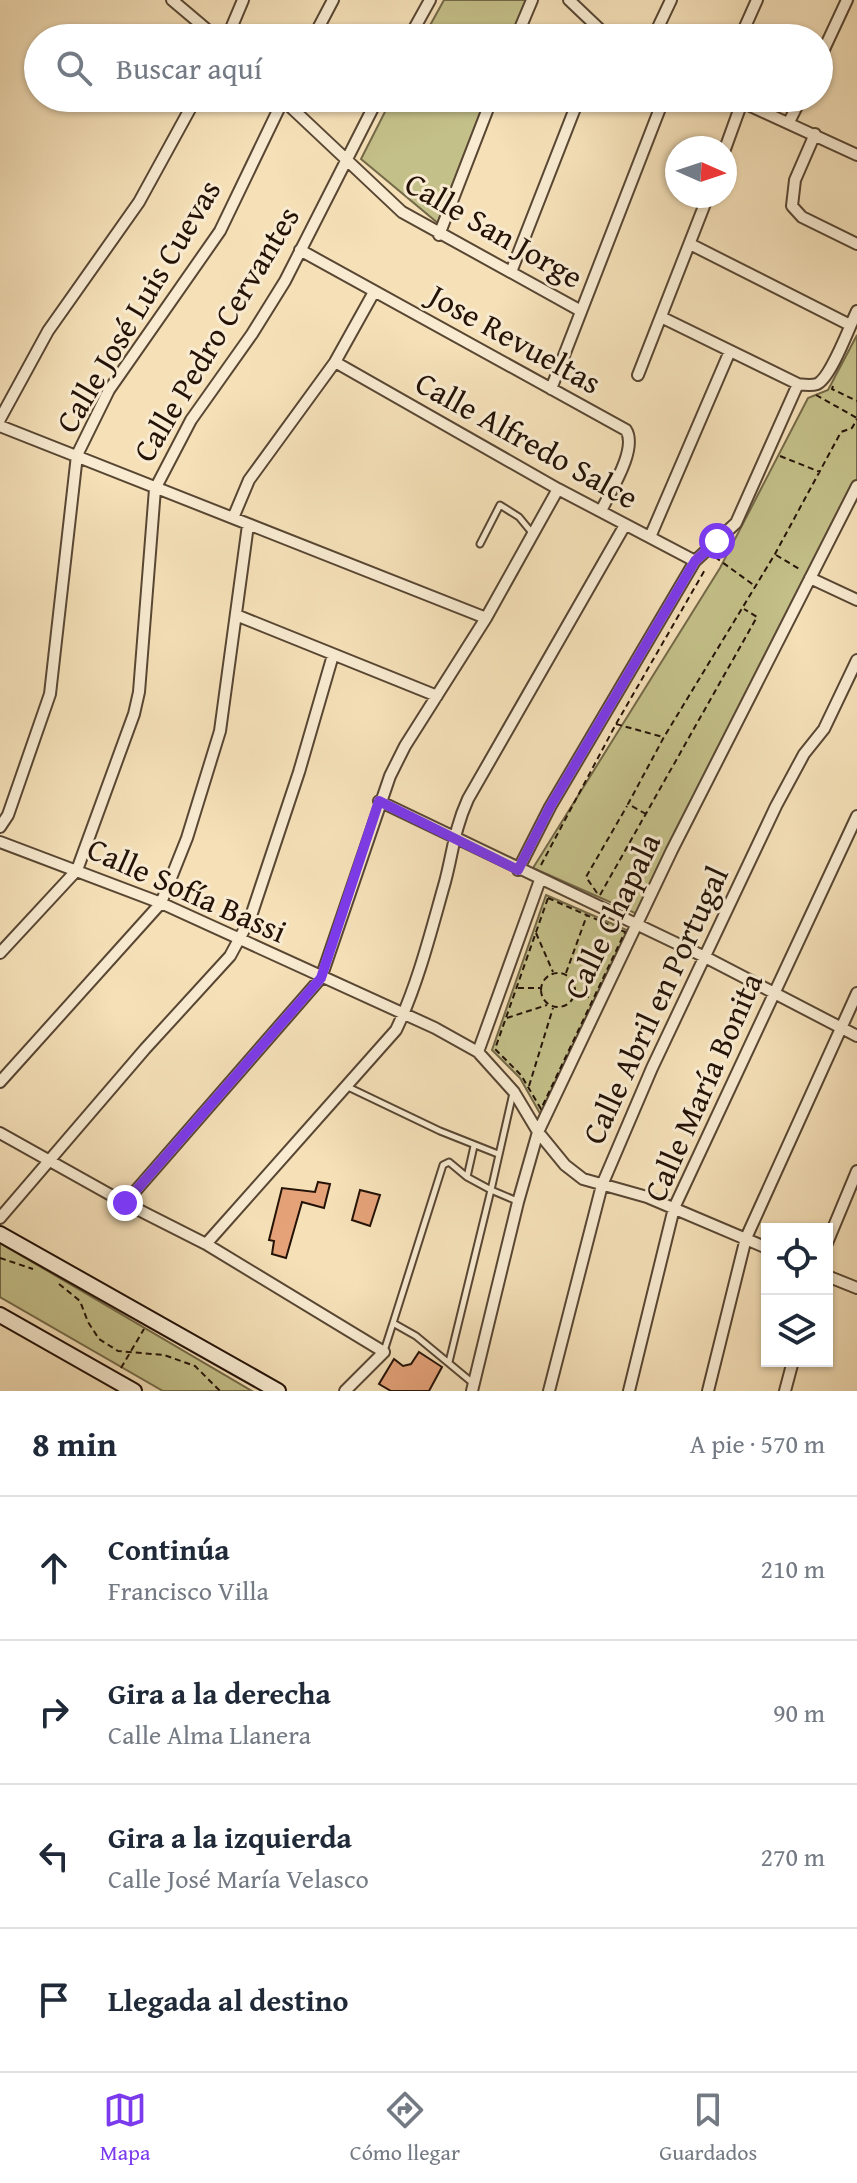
<!DOCTYPE html>
<html lang="es">
<meta charset="utf-8">
<style>
body{margin:0;font-family:"Gentium Book Plus",serif;background:#f2f2f3;color:#1f2937}
.controls{position:absolute;right:24px;bottom:24px;display:grid;overflow:hidden;border-radius:0px;box-shadow:0 2px 6px #0004}
.controls button{width:72px;height:72px;display:grid;place-items:center;padding:0;border:0;border-bottom:2px solid #e0e1e3;background:#fff;color:#1f2937;font:40px sans-serif}
.compass{position:absolute;left:665px;top:136px;width:72px;height:72px;border-radius:50%;background:#fff;box-shadow:0 2px 6px #0004;rotate:93deg}
.stop{position:absolute;width:24px;height:24px;margin:-18px;border:6px solid #7c3aed;border-radius:50%;background:#fff}
.stop.end{background:#7c3aed;border-color:#fff;box-shadow:0 2px 8px #0008}
.list{margin:0;padding:0;list-style:none}
h2{display:flex;justify-content:space-between;align-items:center;height:104px;margin:0;padding:0 32px;font-size:34px}
h2 small{font-size:26px;font-weight:400;color:#747a83}
.list li{display:grid;grid-template-columns:52px 1fr auto;gap:24px;align-items:center;box-sizing:border-box;height:144px;padding:0 32px;border-top:2px solid #e0e1e3}
.list b{display:block;font-size:30px;white-space:nowrap}
.list p{margin:0;font-size:26px;white-space:nowrap;color:#747a83}
.list em{font-size:26px;font-style:normal;color:#747a83}
.icon{flex:none;width:44px;height:44px;fill:none;stroke:currentColor;stroke-width:2;stroke-linecap:round;stroke-linejoin:round}
.map{position:relative;flex:none;width:857px;height:1391px;overflow:hidden}
.search{position:absolute;background:#fff;box-shadow:0 2px 6px #0004;left:24px;right:24px;top:24px;height:88px;display:flex;align-items:center;gap:20px;box-sizing:border-box;padding:0 28px;border-radius:44px;color:#747a83;font-size:30px}
.sheet{height:680px;background:#fff}
nav{display:flex;justify-content:space-around;align-items:center;box-sizing:border-box;height:112px;border-top:2px solid #e0e1e3;background:#fff;font-size:22px;color:#747a83}
nav a{display:grid;justify-items:center;gap:4px}
nav .on{color:#7c3aed}
.map>svg:first-child{display:block}
</style>
<div class="map">
<svg width="857" height="1391" viewBox="0 0 857 1391">
<rect width="100%" height="100%" fill="#f5e0b8"/>
<filter id="stains"><feTurbulence type="fractalNoise" baseFrequency=".0025" numOctaves="4"/><feColorMatrix values="0 0 0 0 .2 0 0 0 0 .09 0 0 0 0 .02 0 0 0 .5 -.17"/></filter>
<radialGradient id="worn" r=".72"><stop offset=".6" stop-color="#630" stop-opacity="0"/><stop offset="1" stop-color="#630" stop-opacity=".3"/></radialGradient>
<path fill="#c4c089" stroke="#746948" stroke-width="2" d="M444 0H527L512 38H423Z
M392 98H488L439 224 361 159Z
M857 335V483L637 914 533 868 720 568 808 398 828 390Z
M546 895 629 931 542 1117 520 1078 492 1050Z
M0 1243 252 1391H163L0 1297Z"/>
<path fill="#e5a279" stroke="#241207" stroke-width="2" d="M318 1182 330 1184 324 1208 302 1202 286 1258 272 1254 274 1241 269 1240 282 1188 315 1192Z
M360 1190 380 1195 370 1226 352 1220Z
M419 1352 442 1367 429 1391H391L379 1384 394 1359 403 1366 411 1364Z"/>
<g fill="none" stroke-linecap="round" stroke-linejoin="round">
<g stroke="#584633" stroke-width="9">
<path id="lane" d="M480 544 500 505 519 517 533 534
M348 1087 440 1131 498 1154
M467 1177 474 1146
M384 1351 393 1323
M449 1362 491 1190 517 1201
M474 1384 416 1336 393 1323 443 1165 449 1162 467 1177 491 1190 513 1093"/>
</g>
<g stroke="#584633" stroke-width="14">
<path id="street" d="M172 0 217 38
M569 0 609 38
M227 38 243 0
M313 38 333 0
M409 38 430 0
M516 38 532 0
M653 38 671 0
M740 38 757 0
M819 60 847 0
M281 98 402 212 581 311
M733 98 857 155
M789 122 801 98
M815 134 795 180 792 206 802 217 857 244
M725 149 742 102
M439 235 492 98
M690 244 850 325
M300 250 626 430C638 449 610 492 601 511
M511 272 579 98
M661 317 798 384C805 385 811 386 817 384 831 378 850 325 857 311
M335 362 558 489 695 561
M638 375 708 196
M551 389 664 98
M0 419 48 331 139 202 196 98
M0 426 486 618
M233 518 249 480 335 362 374 292
M650 537 730 351
M810 578 857 600
M236 615 437 696
M379 801 705 957 857 1036
M0 827 8 815 50 694 77 455 109 390 220 231 284 98
M0 842 161 903 435 1028 478 1052 514 1092 538 1132 565 1165 583 1179 647 1197 767 1248
M518 870 550 807 695 561 736 523 798 384
M0 953 77 870 134 714 139 692 155 489 191 420 252 334 285 281 378 98
M478 1052 540 880
M0 1082 161 903 187 838 220 731 248 525
M0 1133 125 1203 206 1244 384 1352 345 1391
M125 1203 321 978 390 776 405 746 486 618 558 489
M0 1218 145 1049 230 956 250 919 299 772 333 655
M827 1243 857 1171
M206 1244 396 1030C418 984 431 931 445 882 453 852 454 830 468 799L625 525
M827 1276 857 1288
M472 1391 518 1202 538 1132 672 850 857 486
M549 1391 602 1185 652 1068 776 806 804 754 824 729 857 660
M629 1391 674 1208 857 816
M708 1391 746 1238 857 993
M785 1391 793 1361"/>
</g>
<g stroke="#241207" stroke-width="18">
<path id="secondary" d="M0 1234 278 1391
M0 1315 134 1391"/>
</g>
<path stroke="#241207" stroke-width="2" stroke-dasharray="6 4" stroke-linecap="butt" d="M833 386 832 389 857 401
M816 395 857 418
M780 456 820 472
M776 555 801 570
M715 557 755 586
M616 724 663 737
M646 814 628 804 664 737 775 554 841 432 852 428 857 419
M541 865 616 724 706 568
M597 893 586 877 627 806
M600 895 757 617 744 609
M548 898 625 932 541 1109 521 1075 495 1049Z
M536 933 553 972
M541 990a17 17 0 1 1 34 0a17 17 0 1 1-34 0Z
M566 973 587 915
M518 988H540
M576 994 589 997
M507 1018 547 1005
M529 1086 553 1008
M0 1258 33 1269
M59 1284 80 1301 88 1322 99 1339 118 1351 164 1355 195 1366 220 1391
M121 1368 144 1329"/>
<use href="#lane" stroke="#f8ebd1" stroke-width="5"/>
<use href="#street" stroke="#f8ebd1" stroke-width="10"/>
<use href="#secondary" stroke="#f8ebd1" stroke-width="14"/>
</g>
<g fill="none" stroke-linecap="round" stroke-linejoin="round">
<path stroke="#7c3aed" stroke-width="10" d="M125 1203 321 978 379 801 518 870 550 807 695 561 717 541"/>
</g>
<g text-anchor="middle" stroke-width="6" stroke-linejoin="round" paint-order="stroke">
<g font-size="32" fill="#241207" stroke="#f8ebd1">
<text transform="translate(494 230) rotate(30)" y="11">Calle San Jorge</text>
<text transform="translate(138 306) rotate(-59)" y="11">Calle José Luis Cuevas</text>
<text transform="translate(216 334) rotate(-59)" y="11">Calle Pedro Cervantes</text>
<text transform="translate(515 339) rotate(29)" y="11">Jose Revueltas</text>
<text transform="translate(527 440) rotate(29)" y="11">Calle Alfredo Salce</text>
<text transform="translate(187 890) rotate(24)" y="11">Calle Sofía Bassi</text>
<text transform="translate(612 916) rotate(-64)" y="11">Calle Chapala</text>
<text transform="translate(655 1005) rotate(-65)" y="11">Calle Abril en Portugal</text>
<text transform="translate(703 1087) rotate(-66)" y="11">Calle María Bonita</text>
</g>
</g>
<rect width="100%" height="100%" filter="url(#stains)"/>
<rect width="100%" height="100%" fill="url(#worn)"/>
</svg>
<div class="controls">
<button><svg class="icon" aria-label="locate" viewBox="0 0 24 24"><circle cx="12" cy="12" r="6"/><path d="M12 2v4M12 18v4M2 12h4M18 12h4"/></svg></button>
<button><svg class="icon" aria-label="layers" viewBox="0 0 24 24"><path d="M12 4l9 5-9 5-9-5zM3 14l9 5 9-5"/></svg></button>
</div>
<svg class="compass" viewBox="-18 -18 36 36"><path d="M0-13l5 13h-10z" fill="#e53935"/><path d="M0 13l5-13h-10z" fill="#747a83"/></svg>
<div class="stop" style="left:717px;top:541px"></div>
<div class="stop end" style="left:125px;top:1203px"></div>
<div class="search"><svg class="icon" aria-label="search" viewBox="0 0 24 24"><circle cx="10" cy="10" r="6"/><path d="M15 15l6 6"/></svg>Buscar aquí</div>
</div>
<section class="sheet">
<h2>8 min<small>A pie · 570 m</small></h2>
<ul class="list">
<li><svg class="icon" aria-label="ahead" viewBox="0 0 24 24"><path d="M12 20V5M6 11l6-6 6 6"/></svg><div><b>Continúa</b><p>Francisco Villa</p></div><em>210 m</em></li>
<li><svg class="icon" aria-label="right" viewBox="0 0 24 24"><path d="M7 20v-9h11M14 6l5 5-5 5"/></svg><div><b>Gira a la derecha</b><p>Calle Alma Llanera</p></div><em>90 m</em></li>
<li><svg class="icon" aria-label="left" viewBox="0 0 24 24"><path d="M17 20v-9H6M10 6l-5 5 5 5"/></svg><div><b>Gira a la izquierda</b><p>Calle José María Velasco</p></div><em>270 m</em></li>
<li><svg class="icon" aria-label="arrive" viewBox="0 0 24 24"><path d="M6 21V4h12l-3 4 3 4H6"/></svg><div><b>Llegada al destino</b></div></li>
</ul>
</section>
<nav>
<a class="on"><svg class="icon" aria-label="map" viewBox="0 0 24 24"><path d="M3 6l6-2 6 2 6-2v14l-6 2-6-2-6 2zM9 4v14M15 6v14"/></svg>Mapa</a>
<a><svg class="icon" aria-label="directions" viewBox="0 0 24 24"><path d="M12 3l9 9-9 9-9-9zM9 14v-3h6M13 9l2 2-2 2"/></svg>Cómo llegar</a>
<a><svg class="icon" aria-label="saved" viewBox="0 0 24 24"><path d="M7 4h10v16l-5-4-5 4z"/></svg>Guardados</a>
</nav>
